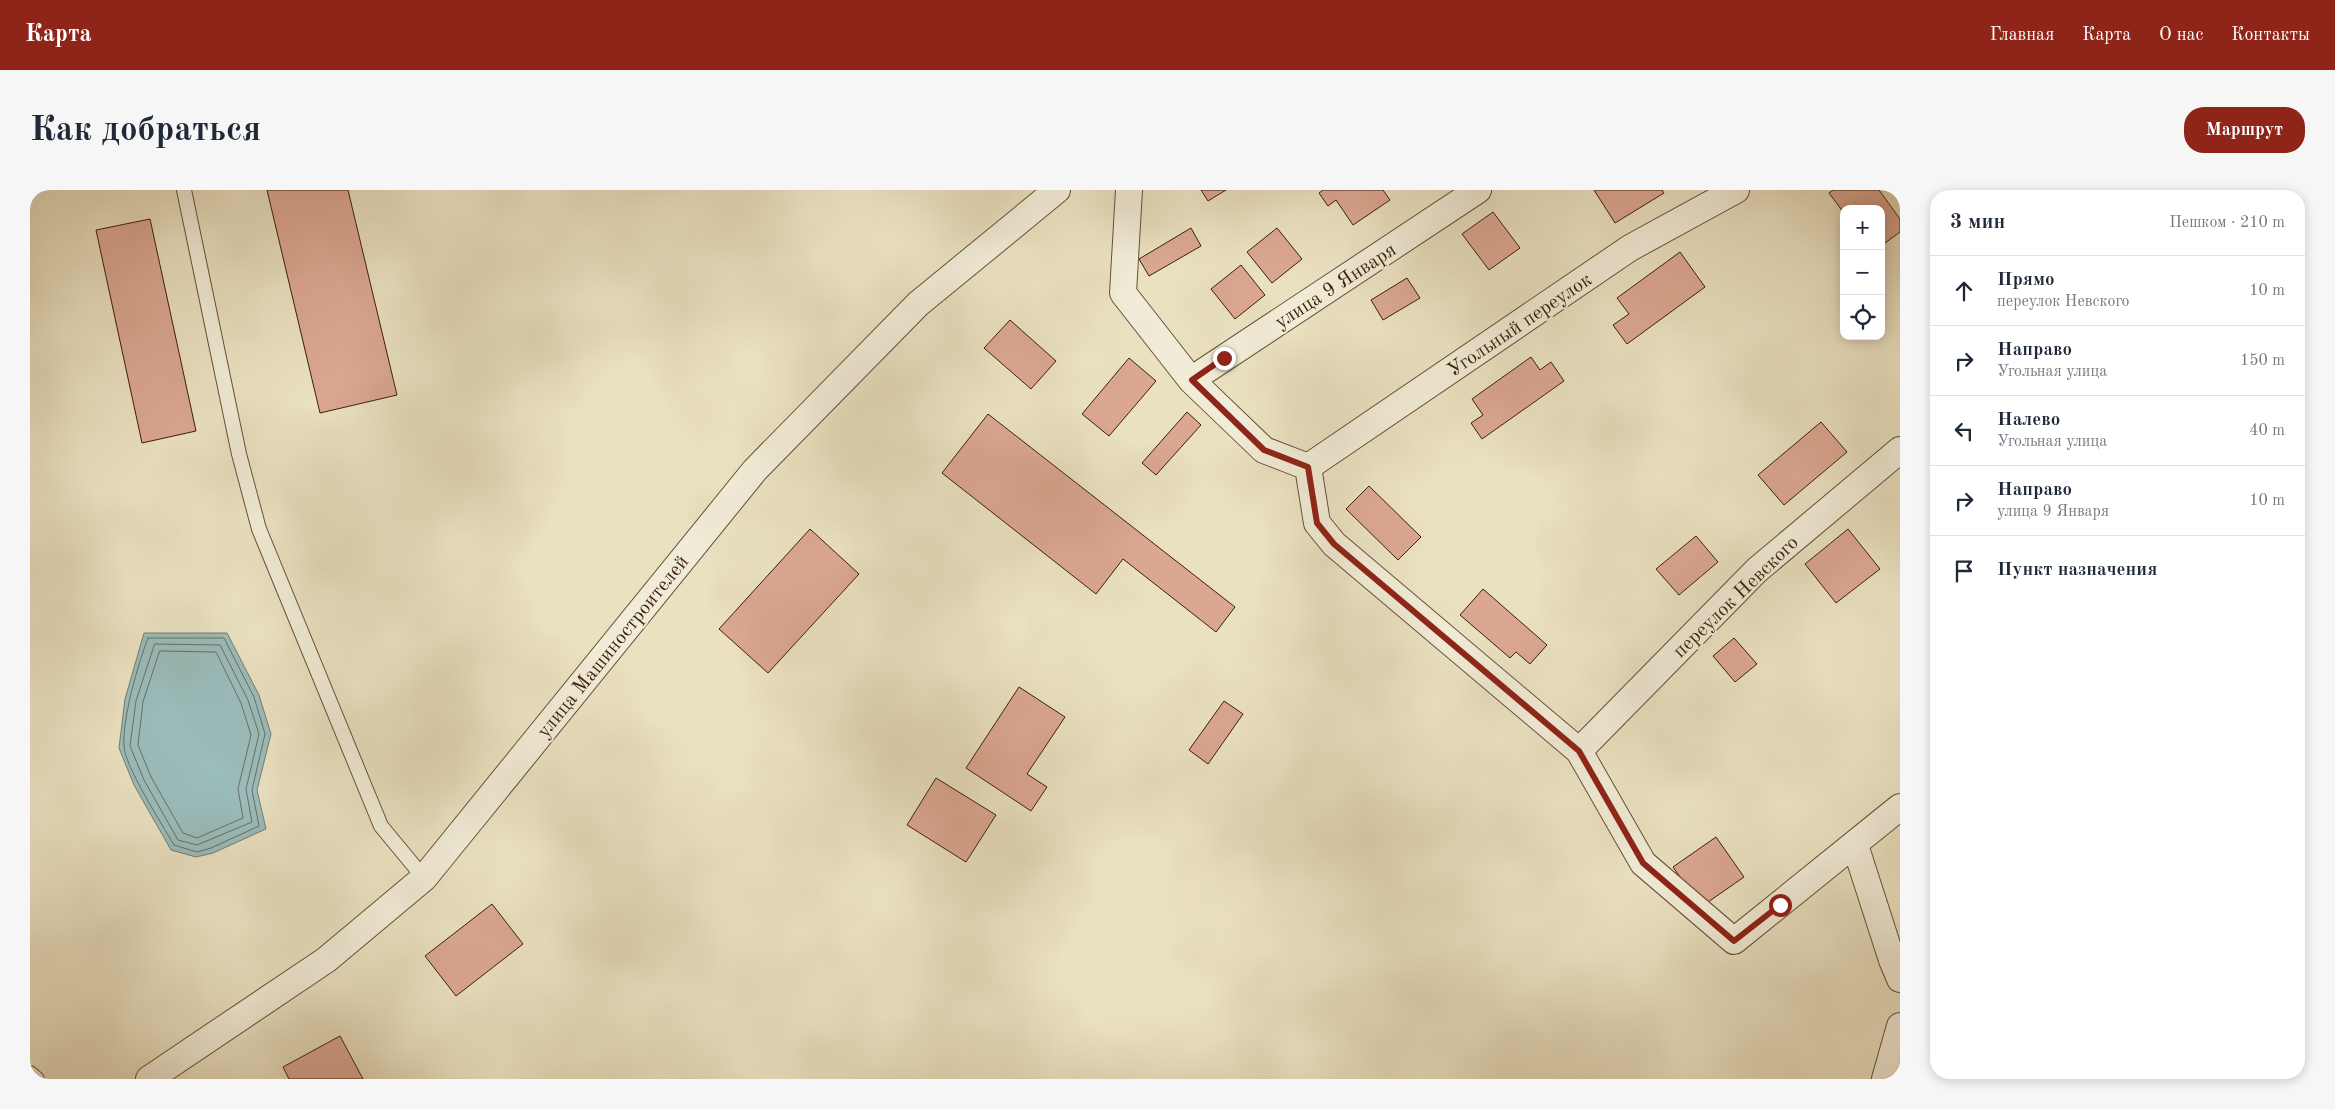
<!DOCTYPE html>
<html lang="ru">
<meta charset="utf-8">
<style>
body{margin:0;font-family:"Old Standard TT",serif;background:#f6f6f7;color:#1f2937}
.controls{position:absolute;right:15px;top:15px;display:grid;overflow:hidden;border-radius:10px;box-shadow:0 2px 12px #0003}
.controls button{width:45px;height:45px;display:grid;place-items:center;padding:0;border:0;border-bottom:1px solid #e0e1e3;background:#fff;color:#1f2937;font:25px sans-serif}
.stop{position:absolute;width:15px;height:15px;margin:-11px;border:4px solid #8f2418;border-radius:50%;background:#fff}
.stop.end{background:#8f2418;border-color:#fff;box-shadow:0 1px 5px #0008}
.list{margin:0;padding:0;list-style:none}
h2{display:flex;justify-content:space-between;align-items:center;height:65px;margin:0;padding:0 20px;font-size:21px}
h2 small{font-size:16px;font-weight:400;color:#747a83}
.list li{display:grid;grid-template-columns:32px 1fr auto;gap:15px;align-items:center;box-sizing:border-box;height:70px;padding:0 20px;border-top:1px solid #e0e1e3}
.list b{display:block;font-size:19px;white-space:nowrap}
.list p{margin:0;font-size:16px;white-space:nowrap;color:#747a83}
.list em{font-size:16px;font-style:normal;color:#747a83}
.icon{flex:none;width:28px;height:28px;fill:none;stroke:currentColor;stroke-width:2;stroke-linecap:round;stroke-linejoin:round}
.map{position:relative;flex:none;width:1870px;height:889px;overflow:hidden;border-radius:20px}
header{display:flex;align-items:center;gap:30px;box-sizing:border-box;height:70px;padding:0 25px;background:#8f2418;color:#fff}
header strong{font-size:24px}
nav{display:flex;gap:28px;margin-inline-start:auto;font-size:18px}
.intro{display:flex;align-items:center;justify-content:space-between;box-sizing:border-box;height:120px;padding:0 30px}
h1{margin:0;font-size:35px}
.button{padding:12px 22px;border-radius:20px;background:#8f2418;color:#fff;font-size:18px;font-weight:700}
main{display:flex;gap:30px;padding:0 30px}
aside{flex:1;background:#fff;border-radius:20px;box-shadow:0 2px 12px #0003}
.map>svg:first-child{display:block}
</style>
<header>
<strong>Карта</strong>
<nav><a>Главная</a><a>Карта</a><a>О нас</a><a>Контакты</a></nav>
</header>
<div class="intro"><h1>Как добраться</h1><a class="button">Маршрут</a></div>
<main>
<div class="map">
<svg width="1870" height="889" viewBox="0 0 1870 889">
<rect width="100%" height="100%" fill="#eae1c1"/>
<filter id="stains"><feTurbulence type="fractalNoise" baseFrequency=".004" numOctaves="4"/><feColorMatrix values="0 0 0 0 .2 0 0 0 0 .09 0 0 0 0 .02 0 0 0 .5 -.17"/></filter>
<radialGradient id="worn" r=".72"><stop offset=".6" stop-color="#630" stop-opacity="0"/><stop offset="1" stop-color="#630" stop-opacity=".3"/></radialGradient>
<path fill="#9abcbb" stroke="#747d74" d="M114 443H197L229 505 241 544 227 600 236 639 183 663 166 667 141 660 104 595 89 558 95 509Z"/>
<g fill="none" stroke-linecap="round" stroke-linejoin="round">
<path stroke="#6a6e62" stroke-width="1" d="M118 448H194L224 507 235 544 222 600 229 636 181 658 167 662 144 655C132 634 95 577 94 556 92 529 108 474 118 448Z
M125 454 190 455 218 510 229 544 216 599 222 632 167 655 148 650 114 590 100 556 106 511Z
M130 461 186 462 211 513 221 545 208 599 213 628 167 648 153 643 121 587 108 555 113 512Z"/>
</g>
<path fill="#dba791" stroke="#3a1f09" d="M237 0H318L367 205 290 223Z
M1171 0H1196L1178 11Z
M1293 0H1353L1360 10 1323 35 1306 10 1298 16 1289 3Z
M1564 0H1632L1634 3 1585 33Z
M1803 0H1849L1870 29V42L1851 56V19H1814V23L1799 3Z
M1463 22 1490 58 1459 80 1432 44Z
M120 29 166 241 112 253 66 40Z
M1161 38 1171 56 1119 86 1109 69Z
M1247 38 1272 69 1242 93 1217 62Z
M1650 62 1675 97 1597 154 1583 135 1599 124 1587 108Z
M1211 75 1235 105 1205 129 1181 99Z
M1377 88 1390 108 1353 130 1341 110Z
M980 130 1026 171 1001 199 954 158Z
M1501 167 1510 180 1521 172 1534 191 1452 249 1441 233 1453 225 1442 209Z
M1099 168 1126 191 1079 246 1052 224Z
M1157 222 1171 235 1126 285 1112 273Z
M958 224 1205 417 1186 442 1093 369 1066 404 912 283Z
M1791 232 1817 262 1754 315 1728 285Z
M1339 296 1391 347 1368 370 1316 319Z
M780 339 829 384 738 483 689 439Z
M1818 339 1850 379 1806 413 1775 374Z
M1666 346 1688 372 1649 405 1626 379Z
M1453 399 1517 455 1500 474 1486 462 1480 468 1430 425Z
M1704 448 1727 474 1705 492 1683 466Z
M989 497 1035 527 997 584 1017 597 1001 621 936 578Z
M1194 511 1213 524 1178 574 1159 560Z
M906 588 966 625 936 672 877 635Z
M1686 647 1714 687 1671 717 1643 677Z
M462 714 493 754 426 806 395 766Z
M310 846 333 889H259L253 877Z"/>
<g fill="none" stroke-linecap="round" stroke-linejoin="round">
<g stroke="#665037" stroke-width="16">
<path id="lane" d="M154 0 209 264 229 339 351 636 394 688
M0 883 7 889"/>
</g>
<g stroke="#665037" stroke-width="28">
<path id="street" d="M1099 0 1093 103 1161 190 1234 260 1278 277 1287 333 1304 354 1549 561 1613 673 1704 751 1870 617
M1161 190 1448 0
M1278 277 1600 58 1706 0
M1549 561 1727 380 1870 260
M1825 655 1862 770 1870 789
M119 889 296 770 394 688 725 280 888 114 1027 0
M1855 889 1870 836"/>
</g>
<use href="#lane" stroke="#f1ecd7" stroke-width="14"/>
<use href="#street" stroke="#f1ecd7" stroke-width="26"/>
</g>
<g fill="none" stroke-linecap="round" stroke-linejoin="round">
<path stroke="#8f2418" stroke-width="6" d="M1194 168 1162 190 1234 260 1278 277 1287 333 1304 354 1549 561 1613 673 1704 751 1750 715"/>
</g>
<g text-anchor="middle" stroke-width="4" stroke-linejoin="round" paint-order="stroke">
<g font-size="20" fill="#3a1f09" stroke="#f1ecd7">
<text transform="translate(1305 95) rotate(-33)" y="7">улица 9 Января</text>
<text transform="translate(1489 134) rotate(-34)" y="7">Угольный переулок</text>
<text transform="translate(1705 406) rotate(-44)" y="7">переулок Невского</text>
<text transform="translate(582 456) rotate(-51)" y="7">улица Машиностроителей</text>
</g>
</g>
<rect width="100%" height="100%" filter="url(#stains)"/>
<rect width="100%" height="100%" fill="url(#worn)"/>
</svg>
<div class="controls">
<button>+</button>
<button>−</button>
<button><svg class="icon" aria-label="locate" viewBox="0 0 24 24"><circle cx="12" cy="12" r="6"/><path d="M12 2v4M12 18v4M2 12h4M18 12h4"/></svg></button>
</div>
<div class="stop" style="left:1750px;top:715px"></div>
<div class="stop end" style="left:1194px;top:168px"></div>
</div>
<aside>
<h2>3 мин<small>Пешком · 210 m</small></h2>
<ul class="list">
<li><svg class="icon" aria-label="ahead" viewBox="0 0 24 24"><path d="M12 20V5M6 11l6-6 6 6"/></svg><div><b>Прямо</b><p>переулок Невского</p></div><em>10 m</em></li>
<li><svg class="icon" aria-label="right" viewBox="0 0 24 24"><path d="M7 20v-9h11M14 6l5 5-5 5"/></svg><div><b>Направо</b><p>Угольная улица</p></div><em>150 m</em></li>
<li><svg class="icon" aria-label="left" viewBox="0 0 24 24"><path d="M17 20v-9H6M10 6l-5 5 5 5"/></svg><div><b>Налево</b><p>Угольная улица</p></div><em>40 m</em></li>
<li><svg class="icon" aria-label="right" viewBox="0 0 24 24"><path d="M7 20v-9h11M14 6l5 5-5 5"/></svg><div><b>Направо</b><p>улица 9 Января</p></div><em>10 m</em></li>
<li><svg class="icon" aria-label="arrive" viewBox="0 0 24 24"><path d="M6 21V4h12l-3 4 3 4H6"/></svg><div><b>Пункт назначения</b></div></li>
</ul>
</aside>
</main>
